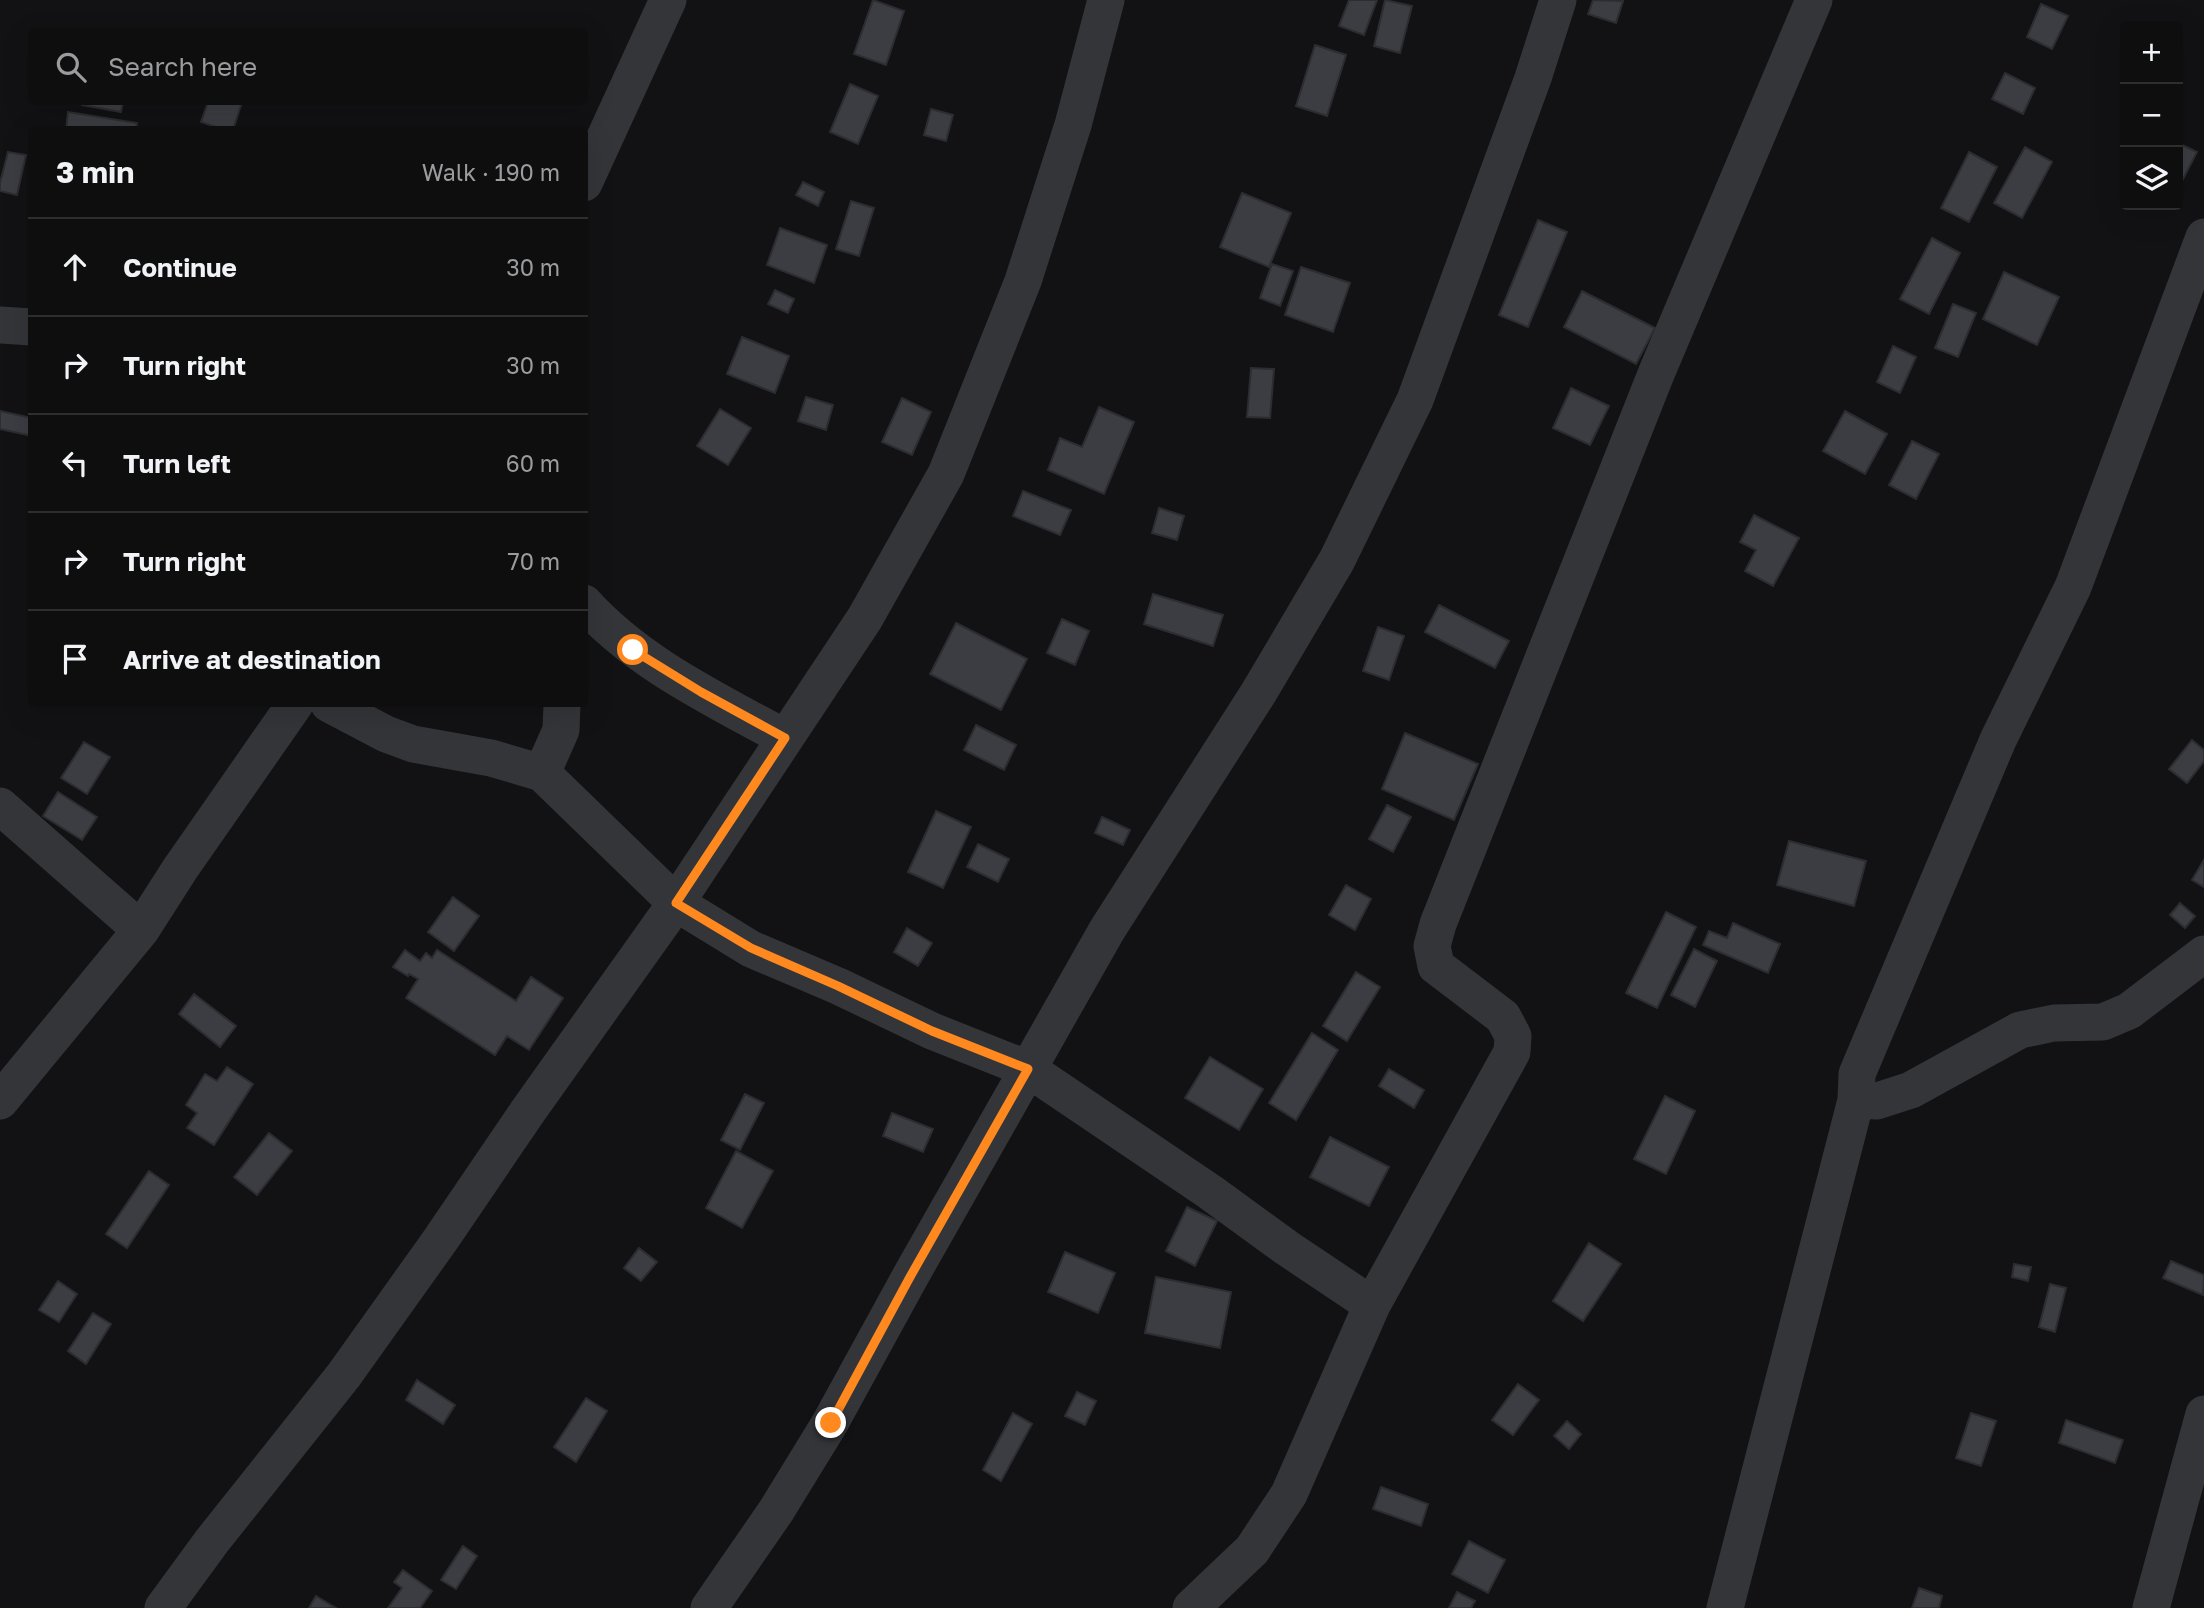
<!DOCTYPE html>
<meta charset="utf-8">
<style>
body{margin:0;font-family:"Golos Text",sans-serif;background:#1c1c1d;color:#f1f3f6}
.controls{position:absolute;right:21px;top:21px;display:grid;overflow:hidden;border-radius:7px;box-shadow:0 7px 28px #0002}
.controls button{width:63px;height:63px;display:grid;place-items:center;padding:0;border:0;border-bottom:2px solid #2e2e2f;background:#0e0e0f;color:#f1f3f6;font:35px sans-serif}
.stop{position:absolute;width:21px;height:21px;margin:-16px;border:5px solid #ff891f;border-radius:50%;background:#fff}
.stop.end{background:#ff891f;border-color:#fff;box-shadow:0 2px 7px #0008}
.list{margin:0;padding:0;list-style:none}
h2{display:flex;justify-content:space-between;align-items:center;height:91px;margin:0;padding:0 28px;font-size:30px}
h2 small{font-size:23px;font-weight:400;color:#9b9c9e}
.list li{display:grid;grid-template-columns:46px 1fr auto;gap:21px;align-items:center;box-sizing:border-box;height:98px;padding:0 28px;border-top:2px solid #2e2e2f}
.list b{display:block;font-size:26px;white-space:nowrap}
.list em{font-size:23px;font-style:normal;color:#9b9c9e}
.icon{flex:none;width:38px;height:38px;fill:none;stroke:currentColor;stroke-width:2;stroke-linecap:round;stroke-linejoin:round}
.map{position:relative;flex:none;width:2204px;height:1608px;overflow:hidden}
.search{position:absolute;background:#0e0e0f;box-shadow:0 7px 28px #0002;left:28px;top:28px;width:560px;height:77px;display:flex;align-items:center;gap:18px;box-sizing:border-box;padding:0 24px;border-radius:7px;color:#9b9c9e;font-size:26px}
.panel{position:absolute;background:#0e0e0f;box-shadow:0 7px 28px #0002;left:28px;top:126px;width:560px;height:581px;border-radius:7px}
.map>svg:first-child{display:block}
</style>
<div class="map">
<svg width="2204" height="1608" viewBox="0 0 2204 1608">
<rect width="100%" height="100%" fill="#121214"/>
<path fill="#3c3d42" stroke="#2c2d30" stroke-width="2" d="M873 0 904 11 886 65 854 54Z
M1349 0H1377L1364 35 1339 26Z
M1385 0 1412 6 1400 53 1374 46Z
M1593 0 1623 1 1616 23 1588 14Z
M2041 4 2068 16 2052 49 2027 37Z
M1315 45 1346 55 1327 116 1296 106Z
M2005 73 2035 88 2023 114 1992 99Z
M850 84 878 96 858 144 830 132Z
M83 102H123L121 112 82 105Z
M208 102H242L233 130H224L201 122Z
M931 109 953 115 946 141 924 135Z
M68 112 137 123 136 130H66Z
M2178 143 2197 152 2181 183 2178 182Z
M2025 147 2052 162 2022 218 1994 203Z
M8 152 26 155 17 195 0 191V183Z
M1969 152 1997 167 1969 222 1941 208Z
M803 182 824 192 818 206 796 195Z
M1242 193 1291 213 1269 267 1220 247Z
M851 201 874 208 859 256 836 249Z
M1538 220 1567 232 1528 327 1499 315Z
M780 228 827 245 814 283 767 265Z
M1932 238 1960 253 1929 314 1900 299Z
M1272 264 1293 271 1280 306 1260 298Z
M1301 267 1350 283 1333 332 1285 315Z
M2004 272 2059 297 2037 345 1983 319Z
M775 290 794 299 788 313 768 304Z
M1582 291 1655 328 1636 364 1564 327Z
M1953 304 1976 313 1958 357 1935 348Z
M742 337 789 356 775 393 727 374Z
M1893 346 1916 357 1900 393 1877 382Z
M1251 368 1274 369 1270 418 1247 417Z
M1571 388 1609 406 1590 445 1553 428Z
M806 397 833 405 826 430 798 421Z
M902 398 931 412 912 455 882 442Z
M1099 407 1134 422 1104 494 1048 470 1060 438 1082 447Z
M720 409 751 428 728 465 697 446Z
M0 411 32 418V436L0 429Z
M1845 411 1887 434 1865 474 1823 451Z
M1912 441 1939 454 1916 499 1889 485Z
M1023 491 1071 510 1060 535 1013 516Z
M1159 508 1184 516 1177 540 1152 533Z
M1754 515 1799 538 1773 586 1745 571 1756 550 1740 542Z
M1153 594 1223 615 1213 646 1144 624Z
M1439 605 1509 641 1495 668 1425 632Z
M1062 619 1089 631 1075 665 1047 653Z
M956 623 1027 659 1001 710 930 674Z
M1378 627 1404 636 1389 680 1363 671Z
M976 725 1016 745 1004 770 964 750Z
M1405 733 1478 764 1454 820 1382 789Z
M2192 740 2204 750V761L2187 783 2169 769Z
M84 742 110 757 87 794 61 778Z
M58 792 97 817 82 840 43 816Z
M1387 805 1411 817 1393 852 1369 839Z
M936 811 971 827 943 888 908 872Z
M1102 817 1130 830 1123 845 1095 833Z
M1789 841 1866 861 1854 906 1777 885Z
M978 844 1009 859 998 882 967 867Z
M2204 860V887L2192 880Z
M1346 885 1371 899 1355 930 1329 915Z
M453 897 479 916 454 951 428 932Z
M2180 903 2195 916 2185 928 2170 915Z
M1666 912 1696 927 1657 1008 1626 993Z
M1733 923 1780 944 1768 973 1703 945 1709 931 1727 938Z
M907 928 932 943 918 966 894 952Z
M1694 949 1717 961 1695 1007 1671 995Z
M405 950 420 961 426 953 432 958 437 950 516 1001 531 977 563 998 529 1050 507 1036 495 1055 406 998 418 979 409 974 408 976 393 967Z
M1356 972 1380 987 1347 1041 1323 1026Z
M194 994 236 1026 220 1047 179 1014Z
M1312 1033 1338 1050 1296 1120 1269 1103Z
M1210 1057 1263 1089 1239 1130 1185 1098Z
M227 1067 253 1084 214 1145 187 1128 197 1113 186 1105 205 1074 217 1081Z
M1389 1069 1424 1090 1414 1108 1379 1086Z
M745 1094 764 1103 740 1150 721 1140Z
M1665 1096 1695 1111 1666 1174 1634 1159Z
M892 1113 933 1129 923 1152 883 1136Z
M269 1133 292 1151 257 1195 234 1177Z
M1330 1137 1389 1167 1369 1206 1310 1177Z
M736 1151 773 1171 742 1228 706 1208Z
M149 1171 169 1185 127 1248 106 1234Z
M1187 1207 1217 1221 1195 1266 1166 1251Z
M1589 1243 1621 1264 1583 1321 1553 1301Z
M639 1248 657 1262 641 1281 624 1268Z
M1065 1252 1115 1273 1098 1313 1048 1292Z
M2171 1261 2204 1275 2203 1295 2163 1278Z
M2014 1264 2031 1267 2028 1281 2012 1277Z
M1156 1277 1231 1292 1220 1348 1145 1333Z
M58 1281 77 1294 59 1322 39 1310Z
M2050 1284 2066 1288 2055 1332 2039 1327Z
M93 1313 111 1324 86 1364 68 1351Z
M417 1380 455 1405 443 1424 406 1400Z
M1518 1384 1539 1400 1513 1435 1492 1420Z
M1077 1392 1096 1401 1085 1425 1065 1416Z
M586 1398 607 1411 576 1462 554 1447Z
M1013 1413 1032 1424 1001 1481 983 1470Z
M1971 1413 1996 1421 1981 1466 1956 1458Z
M2066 1420 2123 1440 2115 1463 2059 1443Z
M1567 1421 1581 1434 1569 1449 1554 1436Z
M1381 1487 1428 1504 1421 1526 1373 1509Z
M1469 1541 1505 1560 1488 1593 1452 1574Z
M463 1546 477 1556 456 1589 441 1580Z
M403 1570 432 1591 420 1608H388L402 1588 394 1582Z
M1919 1588 1942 1596 1939 1608H1912Z
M1457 1592 1475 1601 1471 1608H1449Z
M316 1596 336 1608H309Z"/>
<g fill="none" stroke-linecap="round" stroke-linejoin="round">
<path stroke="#333539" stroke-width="37" d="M584 183 668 0
M0 325 32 327
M584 603C639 664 715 699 785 738
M329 704 386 734 413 744 491 758 542 773 676 903 751 949 838 986 932 1031 1028 1069 1210 1192 1287 1248 1372 1305
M542 773 561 730 562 704
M0 806 141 930
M1856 1100 1877 1101 1911 1090 2020 1030 2054 1023 2103 1022 2129 1011 2204 954
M0 1101 141 930 180 869 295 704
M163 1608 212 1541 344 1375 441 1239 528 1111 676 903 865 618 946 474 1023 281 1073 125 1106 0
M709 1608 776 1511 830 1423 910 1277 1107 930 1259 692 1337 560 1415 400 1533 78 1558 0
M1191 1608 1252 1550 1289 1494 1372 1305 1512 1052 1513 1036 1503 1017 1436 966 1432 946 1438 924 1656 374 1814 0
M1725 1608 1856 1100 1857 1074 1998 740 2073 587 2204 237
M2151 1608 2204 1414"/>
</g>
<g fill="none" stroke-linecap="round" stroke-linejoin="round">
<path stroke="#ff891f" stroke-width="9" d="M633 650 701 692 785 738 676 903 751 948 838 986 932 1031 1028 1069 910 1277 831 1423"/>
</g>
</svg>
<div class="controls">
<button>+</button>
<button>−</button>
<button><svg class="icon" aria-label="layers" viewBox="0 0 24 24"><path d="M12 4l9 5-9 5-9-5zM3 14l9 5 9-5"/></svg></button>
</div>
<div class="stop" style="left:633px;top:650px"></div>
<div class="stop end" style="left:831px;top:1423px"></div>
<div class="search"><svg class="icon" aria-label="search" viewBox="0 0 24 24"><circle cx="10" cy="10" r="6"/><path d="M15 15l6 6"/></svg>Search here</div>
<section class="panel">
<h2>3 min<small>Walk · 190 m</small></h2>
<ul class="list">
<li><svg class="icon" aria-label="ahead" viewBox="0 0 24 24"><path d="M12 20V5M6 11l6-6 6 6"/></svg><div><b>Continue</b></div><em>30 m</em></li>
<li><svg class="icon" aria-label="right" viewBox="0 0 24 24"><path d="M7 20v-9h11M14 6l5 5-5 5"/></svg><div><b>Turn right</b></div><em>30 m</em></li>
<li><svg class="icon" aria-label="left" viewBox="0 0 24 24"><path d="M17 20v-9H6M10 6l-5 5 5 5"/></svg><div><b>Turn left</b></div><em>60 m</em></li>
<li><svg class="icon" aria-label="right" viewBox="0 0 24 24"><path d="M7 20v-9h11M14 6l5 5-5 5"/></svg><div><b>Turn right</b></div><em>70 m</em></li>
<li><svg class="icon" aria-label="arrive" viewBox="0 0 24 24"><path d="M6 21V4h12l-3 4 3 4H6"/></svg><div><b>Arrive at destination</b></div></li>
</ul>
</section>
</div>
